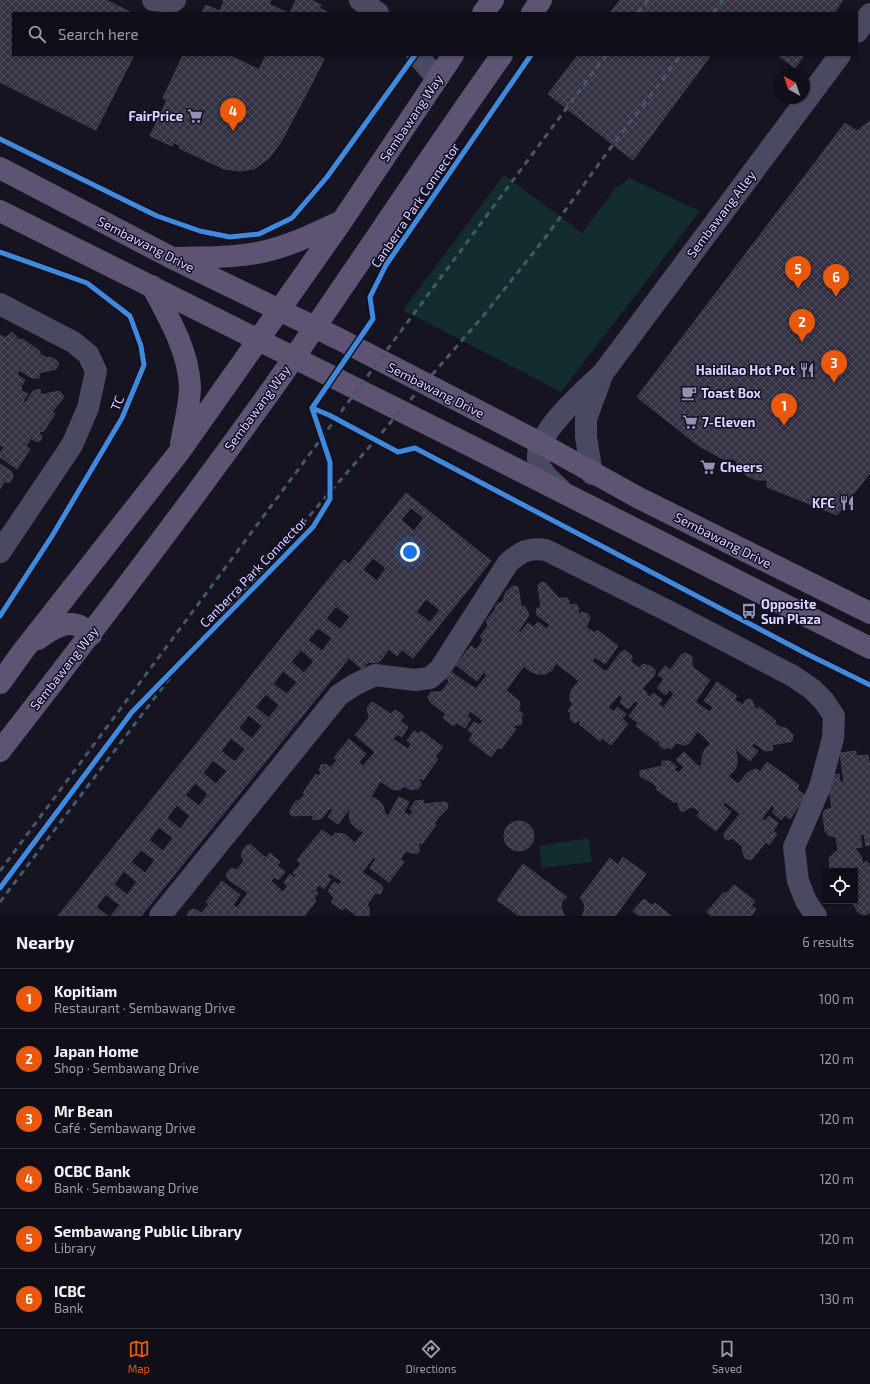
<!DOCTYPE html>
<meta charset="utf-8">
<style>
body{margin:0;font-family:"Exo 2",sans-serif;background:#1e1d26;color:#f1f3f6}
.controls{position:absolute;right:12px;bottom:12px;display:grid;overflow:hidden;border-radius:0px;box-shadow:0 1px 3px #0004}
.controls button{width:36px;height:36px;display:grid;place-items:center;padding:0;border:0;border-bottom:1px solid #302f38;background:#100f19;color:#f1f3f6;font:20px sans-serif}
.compass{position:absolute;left:774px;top:68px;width:36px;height:36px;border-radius:50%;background:#100f19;box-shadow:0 1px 3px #0004;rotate:320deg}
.you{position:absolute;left:410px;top:552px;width:14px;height:14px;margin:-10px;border:3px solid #fff;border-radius:50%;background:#1a73e8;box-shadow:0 0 0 6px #1a73e833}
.badge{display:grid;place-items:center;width:26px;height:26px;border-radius:50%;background:#ea580c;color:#fff;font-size:13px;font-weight:700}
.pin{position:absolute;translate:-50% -33px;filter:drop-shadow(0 1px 2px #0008)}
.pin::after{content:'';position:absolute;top:21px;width:14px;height:12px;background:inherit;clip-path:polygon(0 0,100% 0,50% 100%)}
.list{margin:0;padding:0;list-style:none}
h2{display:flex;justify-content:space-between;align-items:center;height:52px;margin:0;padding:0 16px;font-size:17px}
h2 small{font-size:13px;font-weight:400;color:#9c9ca2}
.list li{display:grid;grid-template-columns:26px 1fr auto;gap:12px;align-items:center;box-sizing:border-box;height:60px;padding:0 16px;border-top:1px solid #302f38}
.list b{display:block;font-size:15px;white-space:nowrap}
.list p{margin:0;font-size:13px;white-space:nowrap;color:#9c9ca2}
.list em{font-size:13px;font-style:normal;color:#9c9ca2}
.icon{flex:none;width:22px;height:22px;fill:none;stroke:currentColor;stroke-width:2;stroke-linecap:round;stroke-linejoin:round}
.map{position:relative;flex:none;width:870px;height:916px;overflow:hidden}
.search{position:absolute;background:#100f19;box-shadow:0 1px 3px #0004;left:12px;right:12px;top:12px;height:44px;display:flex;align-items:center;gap:10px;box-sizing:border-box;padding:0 14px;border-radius:0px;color:#9c9ca2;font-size:15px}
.sheet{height:412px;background:#100f19}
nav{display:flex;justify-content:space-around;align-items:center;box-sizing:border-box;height:56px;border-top:1px solid #302f38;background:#100f19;font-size:11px;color:#9c9ca2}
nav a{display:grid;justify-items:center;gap:2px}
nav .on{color:#ea580c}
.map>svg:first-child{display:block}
</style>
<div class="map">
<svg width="870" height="916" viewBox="0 0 870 916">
<defs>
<pattern id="building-cross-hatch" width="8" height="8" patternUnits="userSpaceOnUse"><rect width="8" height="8" fill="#343243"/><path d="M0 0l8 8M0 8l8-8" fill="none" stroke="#514f5f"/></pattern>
</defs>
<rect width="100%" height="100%" fill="#161421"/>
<path fill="#132c2d" d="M504 175 582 233 614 190 629 178 700 211 561 392 403 310Z
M589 838 592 862 542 868 539 846Z"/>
<path fill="url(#building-cross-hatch)" stroke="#433f54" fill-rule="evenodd" d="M0 0H106L132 13H13V55H134L96 130 0 82Z
M222 0H271L269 4 288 13H202L206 5 220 11 224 1Z
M296 0H311L321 5 319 8 329 13H290Z
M620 0H843L834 13H610Z
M183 55H228L281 80 284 73 296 78 298 74 313 81 281 142 269 158 254 169 239 171 224 169 179 148 180 146 173 142 172 146 150 136 167 100 163 98Z
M266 55H316L324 59 313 81 298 74 296 78 284 73 281 80 259 70Z
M578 55H711L633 160 548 94Z
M778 55H804L795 68Z
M870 121V473L837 515 767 487V480H757L747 476 734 459H723L699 446 637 397 845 123 857 131Z
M12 332 19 340 22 339 40 351V354L47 358 50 357 56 360 59 364 56 369 39 373V378H32L19 370 17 375 25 380 21 387 22 391 28 394 23 401 25 403 33 391 40 389 41 395 59 391 64 397 52 412 55 414 43 432 41 431 39 433 42 436 41 440 37 442 31 438 26 446 30 449 17 469 0 457V453L4 447 0 445V335L5 338Z
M0 464 12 472 13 477 10 482H4L0 489Z
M406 493 491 561 413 658 402 650 397 656 389 649 381 660 377 663 368 662 362 669 349 658 141 916H111L120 905 106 894 96 907 108 916H58L344 560 349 564ZM411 508 424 518 414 531 401 520ZM373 558 386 568 377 581 363 570ZM426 599 440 610 430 622 416 612ZM336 606 350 617 340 629 326 619ZM318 628 332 638 322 651 308 640ZM301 650 314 661 304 673 291 662ZM283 671 297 682 287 694 273 684ZM266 694 279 705 269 718 255 707ZM249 715 262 726 252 739 239 728ZM231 738 245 749 235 762 221 751ZM213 760 227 771 216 784 203 773ZM195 783 208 794 199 806 185 795ZM177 805 190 816 180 829 167 818ZM159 827 173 838 163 851 149 840ZM141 850 155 860 145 873 131 862ZM124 871 137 882 127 895 114 884Z
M542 582 545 583 559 598H567L569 601V605L576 604 579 609 578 613 579 614 582 612 588 614 590 618 586 627 595 633 597 630 618 646 605 664 595 657 592 661 606 672 620 653 625 650 631 655 632 658 630 661 639 668 643 664 650 666 655 670V674L642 689 647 693 638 703 635 701 628 709 620 702 623 698 619 695 608 707 614 712 617 707 626 714 622 719 628 724 611 745 602 738 600 741 579 724 581 722 580 720 575 723 570 719 571 714 568 711 573 704 570 701V695L572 689 579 681 556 663 552 670 545 674H537L530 671 524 666 506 690 519 701 520 706 518 710 523 714 521 717 522 723 520 725H515L513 728 516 729 501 749 498 747 491 757 469 740 473 734 468 730 474 722 479 725 483 721 470 711 467 716 471 719 465 728 456 722 454 726 443 718 446 714 430 702 428 697 431 692H441L449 682 446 677 451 672 476 689 487 675 484 672 477 681 456 665 471 646 476 650 483 640 480 637 488 626 486 621 495 610 496 605 503 601 506 592 513 586 518 587 521 606 525 607 529 615 518 632 520 633 528 623 533 627 538 622 547 629 550 625 538 616 536 613 537 608H541L538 585Z
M686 653 692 657V667L710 680 695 702 710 712 713 707 704 701 717 682 737 696 734 700 743 705 746 700 751 699 756 710 759 707 776 721 774 723 780 727 786 728 793 735 792 741 772 745 773 750 765 751 754 743 751 746 758 751 750 761 734 748 737 756V764L734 771 728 776 738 784 747 773 756 769 760 772 767 762 799 785 797 789 806 796 790 819 785 815 781 820 772 812 775 808 772 805 762 818 765 821 769 816 778 823 773 831 777 834 769 845 766 842 751 860 745 858 742 850 743 847 732 838 728 840 724 837 725 832 740 814 725 802 723 805 731 812 716 831 697 816 700 812 692 806 683 812 680 810 677 800 675 803 656 789 658 788 653 783 640 776V771L662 766V761H670L677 767 674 769 678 773 684 767 676 760 684 752 699 767 702 764V756L705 749 711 744 698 731 689 743 685 745 676 743 671 749 669 747 664 749 659 745 660 741 659 740 657 742 636 726 638 723 629 716 646 694 650 697 653 693 662 700 658 704 663 708 674 694 669 690 666 695 657 688 664 679 658 675 665 666 670 670 682 654Z
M372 702 391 714 395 710 404 716 400 721 408 727 402 737 397 734 393 739 408 749 411 744 407 741 414 731 418 734 421 731 443 747 435 757 438 759 423 780 420 778 419 780 421 784 418 789H413L411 790 404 786 401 789 397 790 392 789 380 781 371 797 378 800 383 806 385 814 388 816 399 797 409 802 404 812 410 816 413 811 410 809 415 801 423 800 424 804 444 802 447 803 448 808 438 818 434 824 436 825 422 844 419 842V852L416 854 406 851 400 859 404 862 389 882 370 868 376 859 374 857 362 872 381 885 383 889 380 894 375 893 367 905 369 907V916H357L345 907 342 910 331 902 334 898 328 891 334 882 339 885 342 881 329 873 327 877 331 879 324 889 319 885 315 890 293 873 301 864 297 860 322 830 332 837 335 833 345 834 355 843 364 832 357 829 351 823 349 815 351 807 338 824 328 817 333 810 330 808 321 819 313 820V815L293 816 290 814V811L295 802 300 800 305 794 303 793 316 774 319 776 321 773 319 771 321 765 326 764 330 768 337 760 334 758 349 739 366 754 359 762 363 766 375 752 355 735 369 718 367 708Z
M856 751V756L868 755 870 767V845L866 846 864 834 860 835 862 847 855 848 861 856 863 864 867 861 870 867V913L864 915 858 912 851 901H855V871H830L829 858 838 850 836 837 828 835 825 831 823 814 825 810 832 808 827 776 839 774 840 782H844L840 753Z
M504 836a15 15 0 1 1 30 0a15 15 0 1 1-30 0Z
M247 845H251L266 858 270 853 280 862 277 865 285 872 278 880 275 877 271 881 283 892 288 886 284 883 290 874 295 878 296 876 318 893 314 898 316 901 304 916H187L189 911 194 909 202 913 209 904 206 902 222 881 240 895 233 905 237 908 248 893 229 880 226 874 231 868 237 870 244 861 241 856 243 850Z
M623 857 646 874 615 916H582L585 909 584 903 580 898 610 858 618 865Z
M523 864 567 897 562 901 561 907 564 916H519L497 900Z
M734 885 755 901 751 906 756 909 751 916H710L711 915 707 912 724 892 726 894Z
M644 899 652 906 655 903 671 916H639L633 911Z"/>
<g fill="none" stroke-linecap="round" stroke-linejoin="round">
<path stroke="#4a4962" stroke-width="22" d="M153 0 172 2 175 0
M360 0 378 13
M857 32 870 14
M417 55 437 78
M0 304 73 342 88 354 96 371 88 408 72 445 0 552
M592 474 586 437V419L601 378
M561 490C552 481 540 473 538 459 535 433 585 390 603 373L840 55
M160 916 339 695 354 685 375 675 415 680 430 678 440 669 508 563C520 552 529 547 546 550L672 613 793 676 812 689 824 701 834 716 833 738 820 787 794 847 798 881 806 901 816 916"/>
<path stroke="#5e5373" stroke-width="22" d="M483 13 493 0
M532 13 541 0
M0 168 172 258 339 339 540 443 637 497 870 613
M0 211 471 446 870 648
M177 258C206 257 234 258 262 252 290 246 316 233 342 221
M152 286C169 318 188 350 190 386 190 405 184 426 181 444
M38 639C55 626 74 615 91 635
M0 683 23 651 180 451 342 221 453 55
M0 751C94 630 188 507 277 382 353 274 425 163 502 55"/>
<path stroke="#43596b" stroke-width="3" stroke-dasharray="6 5" stroke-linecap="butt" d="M638 13 648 0
M713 13 723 0
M0 871 606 55
M0 902 178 667 484 315 545 238 612 146 681 55"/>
<g stroke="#130f26" stroke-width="8">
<path id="cycleway" d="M0 139 157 216 200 231 230 237 259 234 292 218 327 177 415 55
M0 252 87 283 130 316 141 346 144 365 122 418 52 536 0 616
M312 408 329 415 398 452 415 448 807 654 870 685
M312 408 373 319 370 297 386 265 531 55
M0 888 132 712 313 527 330 499V462L312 408"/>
</g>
<use href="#cycleway" stroke="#408adc" stroke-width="5"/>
</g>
<defs>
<g id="supermarket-bare" transform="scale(1.2)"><path d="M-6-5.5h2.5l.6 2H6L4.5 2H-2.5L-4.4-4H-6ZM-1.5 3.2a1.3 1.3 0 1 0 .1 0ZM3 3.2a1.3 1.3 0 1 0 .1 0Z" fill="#9591b1" stroke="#130f26" stroke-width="2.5" paint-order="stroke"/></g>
<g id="restaurant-bare" transform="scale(1.2)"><path d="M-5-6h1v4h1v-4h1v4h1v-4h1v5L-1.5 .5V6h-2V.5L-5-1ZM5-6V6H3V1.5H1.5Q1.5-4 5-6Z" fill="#9591b1" stroke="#130f26" stroke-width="2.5" paint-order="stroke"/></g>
<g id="cafe-bare" transform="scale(1.2)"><path d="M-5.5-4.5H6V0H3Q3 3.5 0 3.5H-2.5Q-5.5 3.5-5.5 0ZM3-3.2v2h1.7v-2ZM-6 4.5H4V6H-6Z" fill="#9591b1" stroke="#130f26" stroke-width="2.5" paint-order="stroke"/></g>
<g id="bus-bare" transform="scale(1.2)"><path d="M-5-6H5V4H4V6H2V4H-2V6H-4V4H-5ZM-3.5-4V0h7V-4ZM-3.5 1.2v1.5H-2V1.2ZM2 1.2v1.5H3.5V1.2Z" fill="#9591b1" stroke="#130f26" stroke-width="2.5" paint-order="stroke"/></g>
</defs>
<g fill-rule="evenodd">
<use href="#supermarket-bare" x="195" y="116"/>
<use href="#restaurant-bare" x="807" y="370"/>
<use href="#cafe-bare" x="689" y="393"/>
<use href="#supermarket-bare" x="690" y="422"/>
<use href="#supermarket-bare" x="708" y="467"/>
<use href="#restaurant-bare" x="847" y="503"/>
<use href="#bus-bare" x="749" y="611"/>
</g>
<g text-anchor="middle" stroke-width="3" stroke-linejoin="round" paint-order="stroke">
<g font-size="13" font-weight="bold" fill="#d9d4ff" stroke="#130f26" text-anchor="start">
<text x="183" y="121" text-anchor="end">FairPrice</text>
<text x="795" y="375" text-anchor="end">Haidilao Hot Pot</text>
<text x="701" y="398">Toast Box</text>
<text x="702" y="427">7-Eleven</text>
<text x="720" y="472">Cheers</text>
<text x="835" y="508" text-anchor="end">KFC</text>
<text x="761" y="609">Opposite<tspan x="761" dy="15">Sun Plaza</tspan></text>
</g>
<g font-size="13" fill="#d9d4ff" stroke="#130f26">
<text transform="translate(411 118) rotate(-56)" y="5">Sembawang Way</text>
<text transform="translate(415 205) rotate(-56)" y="5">Canberra Park Connector</text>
<text transform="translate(721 214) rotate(-53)" y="5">Sembawang Alley</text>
<text transform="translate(146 244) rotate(27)" y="5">Sembawang Drive</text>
<text transform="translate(436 390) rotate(27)" y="5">Sembawang Drive</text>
<text transform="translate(117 403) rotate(-67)" y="5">TC</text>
<text transform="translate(257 408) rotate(-54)" y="5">Sembawang Way</text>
<text transform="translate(723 540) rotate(27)" y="5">Sembawang Drive</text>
<text transform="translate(253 572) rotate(-46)" y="5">Canberra Park Connector</text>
<text transform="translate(64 668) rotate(-52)" y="5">Sembawang Way</text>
</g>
</g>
</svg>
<div class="controls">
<button><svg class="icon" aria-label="locate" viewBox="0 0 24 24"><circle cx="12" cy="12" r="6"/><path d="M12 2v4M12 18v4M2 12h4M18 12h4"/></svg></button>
</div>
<svg class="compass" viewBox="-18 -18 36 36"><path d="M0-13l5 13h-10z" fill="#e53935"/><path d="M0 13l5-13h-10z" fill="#9c9ca2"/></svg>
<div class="you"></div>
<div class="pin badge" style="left:784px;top:426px">1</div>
<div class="pin badge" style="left:802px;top:342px">2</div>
<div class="pin badge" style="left:834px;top:383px">3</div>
<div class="pin badge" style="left:233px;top:131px">4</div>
<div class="pin badge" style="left:798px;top:289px">5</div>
<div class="pin badge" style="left:836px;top:297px">6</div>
<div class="search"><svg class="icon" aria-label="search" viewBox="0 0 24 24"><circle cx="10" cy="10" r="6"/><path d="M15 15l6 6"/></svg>Search here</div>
</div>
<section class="sheet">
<h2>Nearby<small>6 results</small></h2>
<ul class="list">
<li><span class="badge">1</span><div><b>Kopitiam</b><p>Restaurant · Sembawang Drive</p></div><em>100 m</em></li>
<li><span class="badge">2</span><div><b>Japan Home</b><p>Shop · Sembawang Drive</p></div><em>120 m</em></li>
<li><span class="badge">3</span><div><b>Mr Bean</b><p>Café · Sembawang Drive</p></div><em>120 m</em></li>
<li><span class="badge">4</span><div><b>OCBC Bank</b><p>Bank · Sembawang Drive</p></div><em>120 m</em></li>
<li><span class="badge">5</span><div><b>Sembawang Public Library</b><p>Library</p></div><em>120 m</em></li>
<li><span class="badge">6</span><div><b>ICBC</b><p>Bank</p></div><em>130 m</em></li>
</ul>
</section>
<nav>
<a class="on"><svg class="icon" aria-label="map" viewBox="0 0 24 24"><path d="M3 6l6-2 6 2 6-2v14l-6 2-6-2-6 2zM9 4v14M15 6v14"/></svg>Map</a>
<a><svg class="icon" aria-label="directions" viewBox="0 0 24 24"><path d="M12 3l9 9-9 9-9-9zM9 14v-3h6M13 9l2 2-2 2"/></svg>Directions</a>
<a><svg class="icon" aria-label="saved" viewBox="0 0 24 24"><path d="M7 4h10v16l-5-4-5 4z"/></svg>Saved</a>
</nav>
